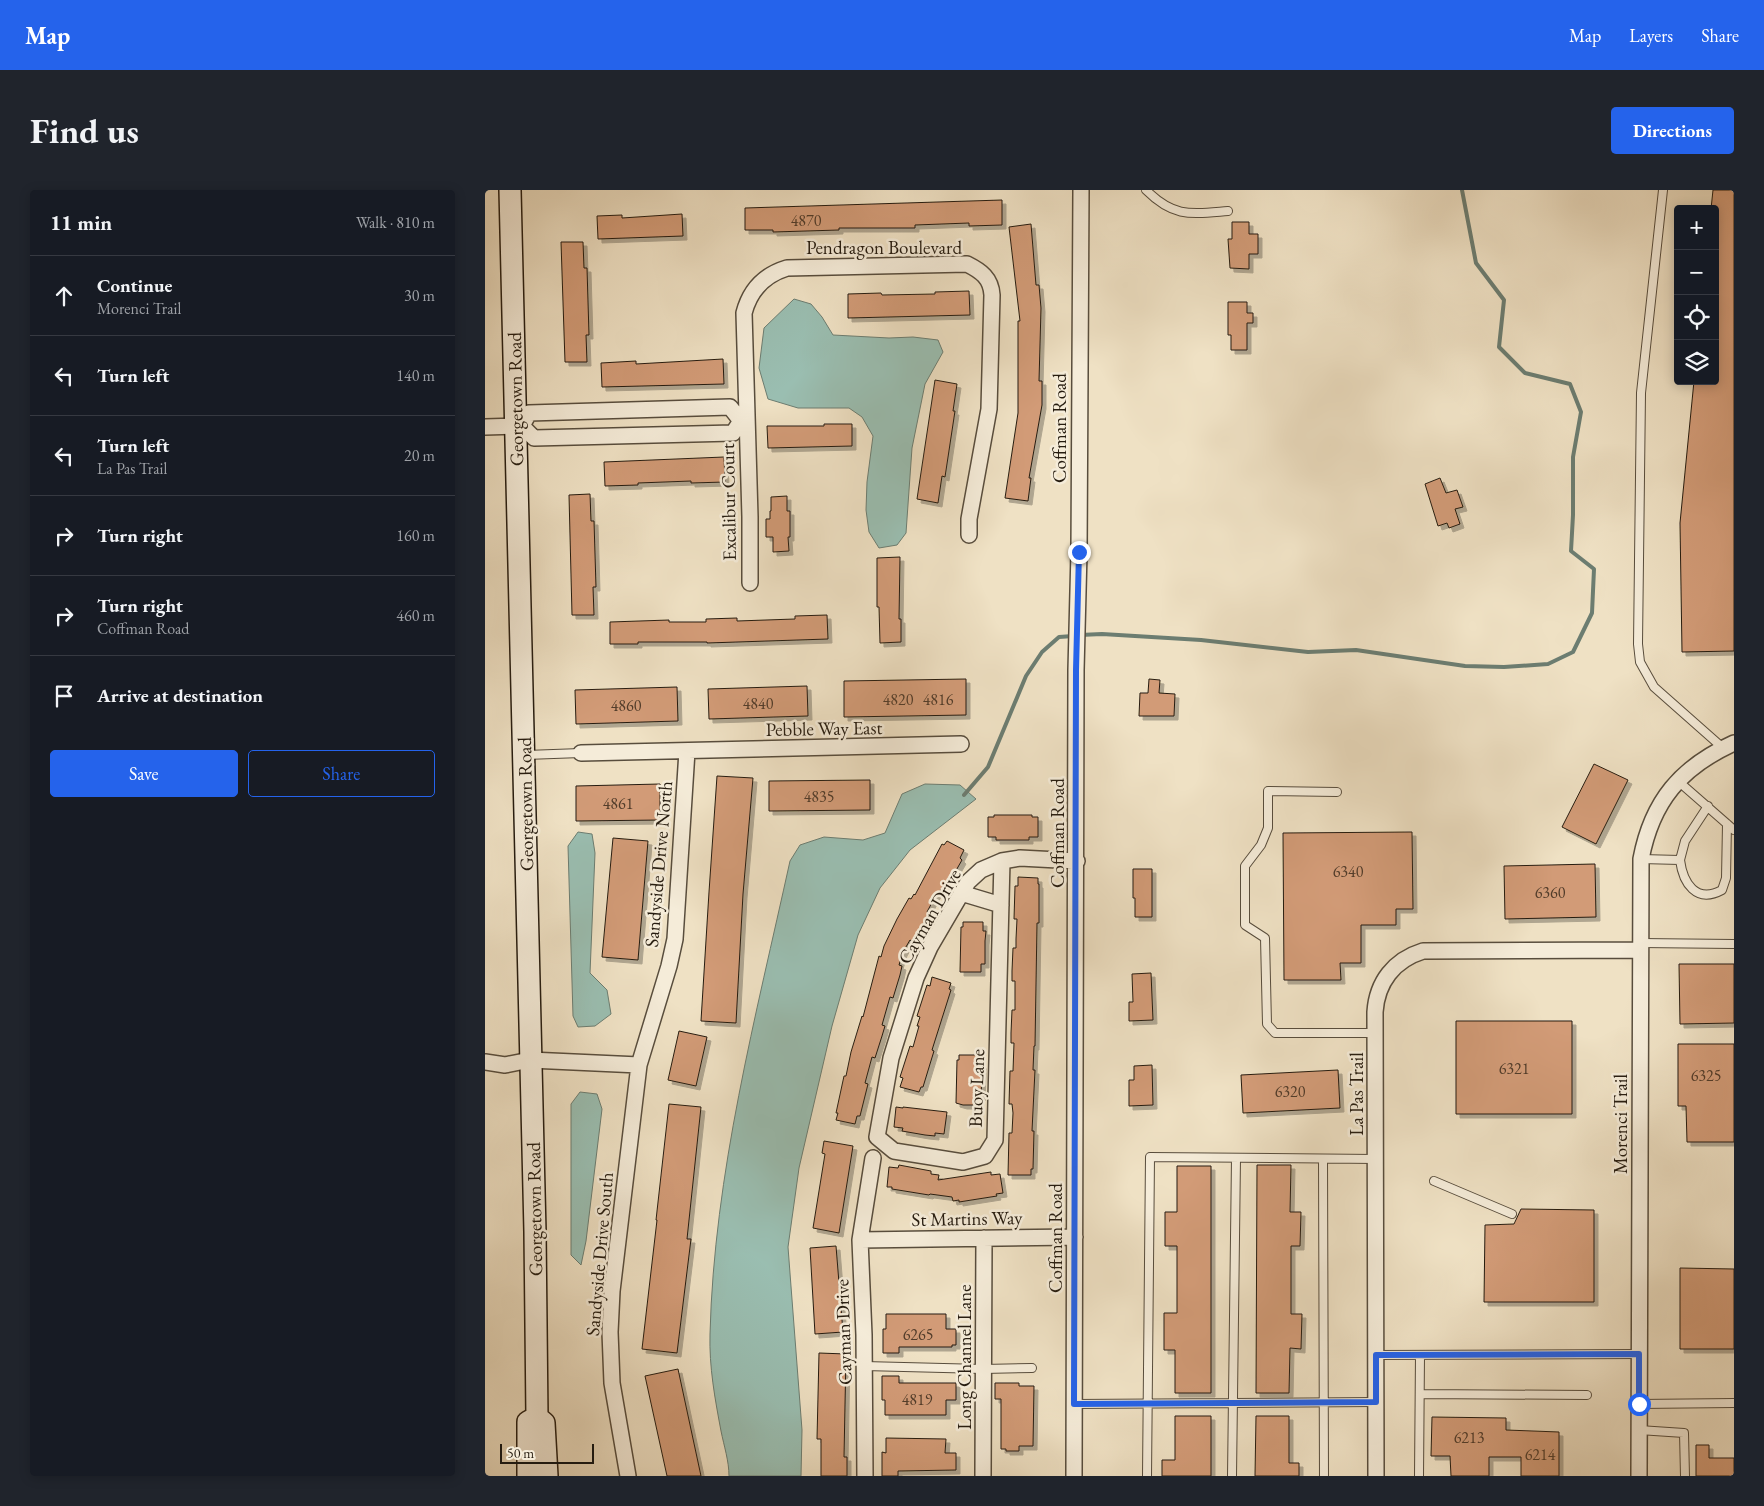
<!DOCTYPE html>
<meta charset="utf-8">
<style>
body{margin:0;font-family:"EB Garamond",serif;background:#20242c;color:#f1f3f6}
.controls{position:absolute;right:15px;top:15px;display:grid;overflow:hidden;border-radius:5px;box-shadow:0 2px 12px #0003}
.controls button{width:45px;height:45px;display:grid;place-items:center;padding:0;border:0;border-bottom:1px solid #363941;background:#171b24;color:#f1f3f6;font:25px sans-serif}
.scale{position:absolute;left:15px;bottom:12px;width:94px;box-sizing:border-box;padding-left:5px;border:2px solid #261c10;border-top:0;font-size:14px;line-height:18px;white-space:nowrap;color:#261c10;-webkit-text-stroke:4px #f5ecd9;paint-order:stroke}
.stop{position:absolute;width:15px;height:15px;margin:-11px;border:4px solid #2563eb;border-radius:50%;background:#fff}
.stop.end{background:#2563eb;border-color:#fff;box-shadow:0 1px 5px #0008}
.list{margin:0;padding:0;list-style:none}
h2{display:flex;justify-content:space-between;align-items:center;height:65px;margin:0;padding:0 20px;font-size:21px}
h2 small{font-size:16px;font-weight:400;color:#9ea1a6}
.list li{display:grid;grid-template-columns:32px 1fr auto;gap:15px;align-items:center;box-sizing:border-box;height:80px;padding:0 20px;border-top:1px solid #363941}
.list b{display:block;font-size:19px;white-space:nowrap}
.list p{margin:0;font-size:16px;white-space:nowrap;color:#9ea1a6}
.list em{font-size:16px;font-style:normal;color:#9ea1a6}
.actions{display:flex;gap:10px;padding:15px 20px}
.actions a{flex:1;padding:11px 0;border:1px solid #2563eb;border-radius:5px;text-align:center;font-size:18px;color:#2563eb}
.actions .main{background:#2563eb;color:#fff}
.icon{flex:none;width:28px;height:28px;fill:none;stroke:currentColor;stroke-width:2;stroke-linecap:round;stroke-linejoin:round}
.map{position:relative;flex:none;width:1249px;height:1286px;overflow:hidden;border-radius:5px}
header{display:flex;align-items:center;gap:30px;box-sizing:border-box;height:70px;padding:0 25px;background:#2563eb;color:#fff}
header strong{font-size:24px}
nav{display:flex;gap:28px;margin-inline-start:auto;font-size:18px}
.intro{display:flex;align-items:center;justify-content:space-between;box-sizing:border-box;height:120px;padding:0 30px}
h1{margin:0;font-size:35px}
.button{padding:12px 22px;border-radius:5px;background:#2563eb;color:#fff;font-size:18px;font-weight:700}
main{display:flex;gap:30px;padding:0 30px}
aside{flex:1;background:#171b24;border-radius:5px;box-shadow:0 2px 12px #0003}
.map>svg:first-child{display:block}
</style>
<header>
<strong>Map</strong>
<nav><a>Map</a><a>Layers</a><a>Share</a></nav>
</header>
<div class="intro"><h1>Find us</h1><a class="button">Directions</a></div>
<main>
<aside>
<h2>11 min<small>Walk · 810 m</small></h2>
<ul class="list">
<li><svg class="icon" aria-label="ahead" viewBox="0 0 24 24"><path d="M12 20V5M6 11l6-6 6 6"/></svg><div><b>Continue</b><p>Morenci Trail</p></div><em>30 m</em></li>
<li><svg class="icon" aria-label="left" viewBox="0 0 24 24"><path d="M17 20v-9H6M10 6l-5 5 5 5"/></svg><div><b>Turn left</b></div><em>140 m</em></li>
<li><svg class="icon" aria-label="left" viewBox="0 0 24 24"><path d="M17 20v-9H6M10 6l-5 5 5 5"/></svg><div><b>Turn left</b><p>La Pas Trail</p></div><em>20 m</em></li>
<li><svg class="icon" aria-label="right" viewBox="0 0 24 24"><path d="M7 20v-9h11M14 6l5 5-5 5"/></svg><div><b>Turn right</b></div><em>160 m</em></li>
<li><svg class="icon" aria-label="right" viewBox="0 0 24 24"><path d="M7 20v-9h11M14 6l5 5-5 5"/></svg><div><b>Turn right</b><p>Coffman Road</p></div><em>460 m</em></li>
<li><svg class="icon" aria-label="arrive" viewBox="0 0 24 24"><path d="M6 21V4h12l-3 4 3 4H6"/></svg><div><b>Arrive at destination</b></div></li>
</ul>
<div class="actions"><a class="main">Save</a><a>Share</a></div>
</aside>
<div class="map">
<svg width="1249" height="1286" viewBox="0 0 1249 1286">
<defs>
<filter id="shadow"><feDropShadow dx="4" dy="4" stdDeviation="0" flood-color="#0004"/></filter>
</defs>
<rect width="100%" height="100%" fill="#efe1c4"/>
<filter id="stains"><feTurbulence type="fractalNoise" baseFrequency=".004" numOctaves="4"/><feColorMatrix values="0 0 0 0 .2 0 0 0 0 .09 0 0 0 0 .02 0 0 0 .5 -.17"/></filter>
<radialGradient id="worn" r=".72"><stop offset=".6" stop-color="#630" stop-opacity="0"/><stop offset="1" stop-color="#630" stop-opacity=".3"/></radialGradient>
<path fill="#9abeb1" stroke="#6c7d71" d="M309 109 326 114 337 127 348 145 404 148 428 147 453 150 458 162 440 194 427 258 421 343 412 355 394 358 384 342 381 320 382 292 388 246 377 227 364 218H313L283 209 274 178 279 138Z
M440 594 475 595 491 609 425 660 395 698 373 745 347 836 314 978 303 1057 317 1240 316 1286H244C244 1271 239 1256 236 1241 230 1209 224 1177 225 1144 229 984 271 826 305 671L315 655 339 647 378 650 400 643 417 604Z
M93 642 107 644 110 663 105 783 122 800 126 824 110 836 93 837 88 826 83 656Z
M95 902 112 904 117 919 101 1051 96 1075 86 1065V914Z"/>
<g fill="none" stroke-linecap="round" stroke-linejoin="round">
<path stroke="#6c7d71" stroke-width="4" d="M595 445 617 444 716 450 823 462 871 460 980 476 1019 477 1063 474 1088 462 1107 423 1109 379 1086 361 1088 325V267L1096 222 1085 194 1040 183 1014 157 1019 110 991 73 977 0
M479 605 503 577 541 486 557 462 574 447 588 446"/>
</g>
<path fill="#d29b77" stroke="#261c10" filter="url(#shadow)" d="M1228 0H1249V461L1197 462 1195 333 1209 191H1230V19H1226Z
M517 10V35L484 36V33L430 35V38H354V40L288 42V40H260V18Z
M197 24 198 46 113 49 112 26 137 25V28Z
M747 32H764V44H773V64H764V79L745 78 743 49H747Z
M546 34 551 95H554L556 118 554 191H557V215L544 288H546L543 311 520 308 533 223V131H535L524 37Z
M76 52H98L99 78H102L104 145H101L102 172H80Z
M484 101 485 125 363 128V104L396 103 397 105 450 104V102Z
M743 112H762V123H768V133H762V160H746V145H743Z
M238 169 239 194 117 197 116 173 151 171V174Z
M450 190 472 194 468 221H470L460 287 457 286 453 313 432 309Z
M339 234H367V256L283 258 282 236H339Z
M239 267 240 292 206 293V291L153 293V295L120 296 119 272Z
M955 288 961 303 972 300 978 317 970 319 975 334 964 338 962 333 953 336 940 294Z
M105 304 106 331H109L111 397H108L109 425H87L84 305Z
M302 306V321H305V347H303L304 361 288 362V347H281V329H285V321H286V307Z
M415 367 414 429H416V452L395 453 394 417H392V368Z
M342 425 343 449 222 453V452H153V454H125V432L184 430V432H221V429L252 428V431L310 429V426Z
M481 489V525L359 527V491Z
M664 489 675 490 674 503 690 504 689 526H654L655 503H663Z
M322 496 323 526 224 529 223 499Z
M192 497 193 531 91 534 90 500Z
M1109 574 1143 590 1111 654 1077 637Z
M232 586 268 588 258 704 251 833 216 831 224 702Z
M385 590V620L284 621V591Z
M175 594V630L91 631V596Z
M509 625H547V627H553V647H544V650H511V647H503V627H509Z
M927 642 928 719H911V735H876V773H855L856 790H799L798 643Z
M128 648 163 651 153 770 117 767Z
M462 651 479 660 475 668 477 670 461 698 458 696 453 704 452 703 442 722 444 723 439 732 428 752 425 750 418 762 414 775 417 776 415 785 408 808 405 807 397 835 400 836 397 846 390 868 387 867 380 893 383 894 375 926H372L370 934 351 930 353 923H351L359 886H361L366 862 377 826 378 827 394 766 396 767 399 756 412 729 424 708 426 709 429 704 430 705 457 654 459 655Z
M1110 674 1111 727 1020 729 1019 676Z
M648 679H667V727H650V708H648Z
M533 687 553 688V694H554V733H552L550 856H549L548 880H550L547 941H549L548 979H546V985H523L524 943H527L528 923 527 914H524L525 881H528L529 853H526V843L527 820H530V791H527V781L528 758H531V749L532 729H529L530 696H533Z
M478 732H498V741H501L500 751V774H496V782H475L476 737H478Z
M1194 774H1249V833L1195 834Z
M666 783 668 830 644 831V812H648L647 784Z
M447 787 466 793 464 799 466 800 447 860 449 861 445 874 438 897H436L434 902 415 897 418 888 415 887 425 856 428 857 434 836H432L435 827 432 826 442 795 445 796Z
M971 831H1087V924H971Z
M194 841 222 847 211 896 183 890Z
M1193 854H1249V952H1202L1201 916H1193Z
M474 865H494V874H497V884L496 907H492V915H478L471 913 472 870H474Z
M667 875 668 915 644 916V890H649V876Z
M853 880 855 918 758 923 756 885Z
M184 914 216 917 202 1049H206L192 1163 157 1159 172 1030H171Z
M411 917 418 918V917L462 922 459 944 450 943V946L440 945 417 941 418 938 409 937Z
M339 951 368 956 354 1043 328 1038 340 964 337 963Z
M414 975 446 981V984L454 985 453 990 506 982V985L515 984 518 1003 511 1004 512 1006 474 1012V1010L468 1011 467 1007 445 1004 444 1005 407 999V997H402L404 977 413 978Z
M772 975H806L805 1022H816L815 1056H806V1124H817L816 1159 805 1158 804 1203H771Z
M692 976H726V1203H690V1160H679V1123H692V1056H680V1022H692Z
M1036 1019 1109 1020V1112H999L1000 1035 1029 1034Z
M351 1056 358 1142 330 1144 325 1058Z
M1195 1078 1249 1079V1159H1195Z
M401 1124H461V1139H471V1155H467V1157H414V1163H398V1139H401Z
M334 1163 361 1164 359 1267H362V1286H336V1249H332Z
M193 1179 216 1286H182L160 1186Z
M397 1186H414V1193H471V1210H461V1225H400V1210H397Z
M510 1193H534V1196H549L548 1256H534V1261H521V1259H516V1209H510Z
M690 1226H726V1286H677V1270H690Z
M771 1226H804V1273H814V1286H770Z
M947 1227 1021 1228V1240L1074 1242V1286H1036V1267H1004V1286H966L965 1266H946Z
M401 1248 461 1249 460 1263H471V1280L413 1281V1286H397V1262L401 1263Z
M1211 1255H1224V1268H1249V1286H1211Z"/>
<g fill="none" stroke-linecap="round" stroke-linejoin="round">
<g stroke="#584d3d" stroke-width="10">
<path id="service" d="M661 0C689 28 706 24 743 21
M1178 0 1156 203 1153 454 1155 472 1169 497 1238 558
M41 565 96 563
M1193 591 1249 640
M852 602 783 601V638L776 655 760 676V735L780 748 782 834 790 843H890
M1156 669 1195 670C1198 693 1211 714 1237 700L1241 688 1242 634
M1195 670 1200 651 1223 616
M1155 753 1249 754
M838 969 839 1286
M949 991 1027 1024
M891 1165 1155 1164
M379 1176 498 1179 547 1178
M935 1204 1102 1205
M589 1214 891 1212
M1154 1214 1249 1213
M1154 1240 1199 1243 1200 1286
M662 1286 665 967 891 969
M747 1286 751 968
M934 1286 935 1165"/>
</g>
<g stroke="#584d3d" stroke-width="18">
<path id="minor" d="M37 236 44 223 245 217 256 231
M0 237 37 236 49 248 248 243 256 231
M265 393V327L259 123C265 100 279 85 302 78L482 74C496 81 506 88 507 105L504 219 484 329V345
M96 563 476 554
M517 671 510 950 500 966 478 972 409 961 392 947 406 868 431 788 445 757 483 692 496 680 517 671 535 668 592 671
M476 703 516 715
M0 872 20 875 45 870 154 875
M375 1050 590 1047
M143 1286 127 1193 125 1142 127 1101 154 875 184 776 190 749 202 561
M380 1286 379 1145 375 1050 388 968
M498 1286 499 1048
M589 1286 591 480 594 362 596 0
M891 1286 890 822C892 792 909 770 938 761L1155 760
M1154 1286 1156 669C1167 611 1196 577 1249 553"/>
</g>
<g stroke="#261c10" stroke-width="24">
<path id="secondary" d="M25 0 50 1042 52 1227 59 1233 62 1286
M43 1286V1232L52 1227"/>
</g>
<use href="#service" stroke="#f5ecd9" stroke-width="8"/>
<use href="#minor" stroke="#f5ecd9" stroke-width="15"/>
<use href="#secondary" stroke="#f5ecd9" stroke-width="21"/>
</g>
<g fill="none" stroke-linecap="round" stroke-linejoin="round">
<path stroke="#2563eb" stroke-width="6" d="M594 362 591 480 589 1214 891 1212V1165L1154 1164V1214"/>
</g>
<g text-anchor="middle" stroke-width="5" stroke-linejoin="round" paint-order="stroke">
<g font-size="16" fill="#513c2a">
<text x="321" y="36">4870</text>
<text x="413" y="515">4820</text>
<text x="453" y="515">4816</text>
<text x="273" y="519">4840</text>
<text x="141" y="521">4860</text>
<text x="334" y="612">4835</text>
<text x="133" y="619">4861</text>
<text x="863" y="687">6340</text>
<text x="1065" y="708">6360</text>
<text x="1029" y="884">6321</text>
<text x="1221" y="891">6325</text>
<text x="805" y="907">6320</text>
<text x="433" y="1150">6265</text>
<text x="432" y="1215">4819</text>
<text x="984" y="1253">6213</text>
<text x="1055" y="1270">6214</text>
</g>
<g font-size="19" fill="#261c10" stroke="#f5ecd9">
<text x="399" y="64">Pendragon Boulevard</text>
<text transform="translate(30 209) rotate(-91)" y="7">Georgetown Road</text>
<text transform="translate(574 238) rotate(-90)" y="7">Coffman Road</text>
<text transform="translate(243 312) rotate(-91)" y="7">Excalibur Court</text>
<text transform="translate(339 538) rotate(-1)" y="7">Pebble Way East</text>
<text transform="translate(40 614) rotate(-91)" y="7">Georgetown Road</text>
<text transform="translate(572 643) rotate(-90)" y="7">Coffman Road</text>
<text transform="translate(173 674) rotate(-85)" y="7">Sandyside Drive North</text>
<text transform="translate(444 726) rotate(-60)" y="7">Cayman Drive</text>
<text transform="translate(491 898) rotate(-88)" y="7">Buoy Lane</text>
<text transform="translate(871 904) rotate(-90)" y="7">La Pas Trail</text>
<text transform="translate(1135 934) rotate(-90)" y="7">Morenci Trail</text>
<text transform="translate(49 1019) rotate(-91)" y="7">Georgetown Road</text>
<text transform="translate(482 1028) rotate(-1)" y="7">St Martins Way</text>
<text transform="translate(570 1048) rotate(-90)" y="7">Coffman Road</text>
<text transform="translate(114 1064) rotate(-85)" y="7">Sandyside Drive South</text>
<text transform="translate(358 1142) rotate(-92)" y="7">Cayman Drive</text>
<text transform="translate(479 1167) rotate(-90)" y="7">Long Channel Lane</text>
</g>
</g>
<rect width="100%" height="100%" filter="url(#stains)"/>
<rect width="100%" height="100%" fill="url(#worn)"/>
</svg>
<div class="controls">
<button>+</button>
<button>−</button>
<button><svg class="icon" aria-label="locate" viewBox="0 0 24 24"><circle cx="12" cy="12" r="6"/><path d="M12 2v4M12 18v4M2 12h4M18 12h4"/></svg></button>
<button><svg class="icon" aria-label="layers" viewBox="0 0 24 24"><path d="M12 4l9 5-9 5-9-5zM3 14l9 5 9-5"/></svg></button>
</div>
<div class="scale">50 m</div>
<div class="stop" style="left:1154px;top:1214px"></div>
<div class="stop end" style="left:594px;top:362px"></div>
</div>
</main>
